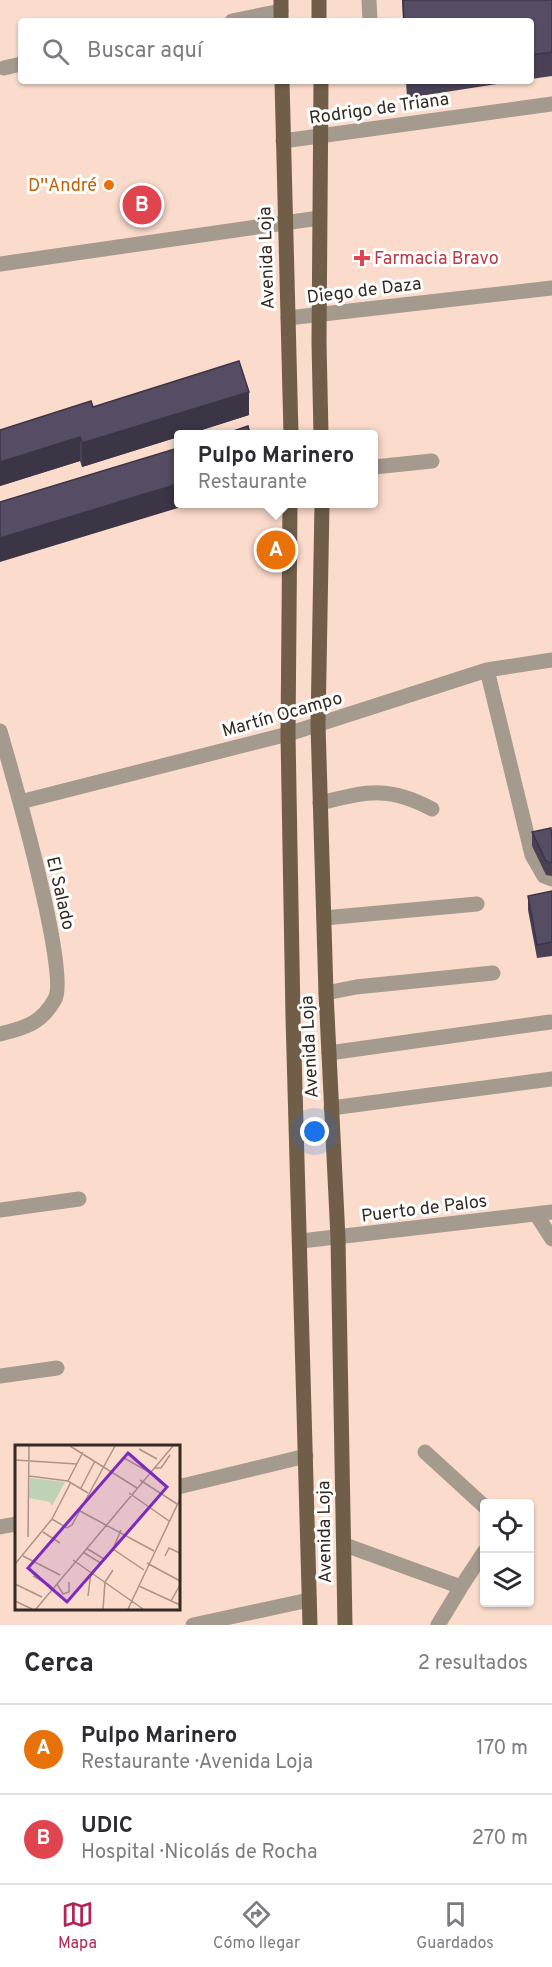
<!DOCTYPE html>
<html lang="es">
<meta charset="utf-8">
<style>
body{margin:0;font-family:Overpass,sans-serif;background:#f2f2f3;color:#2b2b33}
.controls{position:absolute;right:18px;bottom:18px;display:grid;overflow:hidden;border-radius:6px;box-shadow:0 2px 4px #0004}
.controls button{width:54px;height:54px;display:grid;place-items:center;padding:0;border:0;border-bottom:2px solid #e1e1e2;background:#fff;color:#2b2b33;font:30px sans-serif}
.you{position:absolute;left:315px;top:1132px;width:21px;height:21px;margin:-15px;border:4px solid #fff;border-radius:50%;background:#1a73e8;box-shadow:0 0 0 9px #1a73e833}
.badge{display:grid;place-items:center;width:39px;height:39px;border-radius:50%;background:#b32457;color:#fff;font-size:20px;font-weight:700}
.pin{position:absolute;translate:-50% -50%;border:3px solid #fff;box-shadow:0 2px 6px #0006}
.popup{position:absolute;left:174px;top:430px;width:204px;height:78px;box-sizing:border-box;display:grid;place-content:center;border-radius:6px;background:#fff;filter:drop-shadow(0 2px 4px #0005);font-size:20px;white-space:nowrap;color:#7c7c81}
.popup b{font-size:22px;color:#2b2b33}
.popup::after{content:'';position:absolute;left:50%;top:100%;margin-left:-12px;border:12px solid transparent;border-top-color:#fff}
.list{margin:0;padding:0;list-style:none}
h2{display:flex;justify-content:space-between;align-items:center;height:78px;margin:0;padding:0 24px;font-size:26px}
h2 small{font-size:20px;font-weight:400;color:#7c7c81}
.list li{display:grid;grid-template-columns:39px 1fr auto;gap:18px;align-items:center;box-sizing:border-box;height:90px;padding:0 24px;border-top:2px solid #e1e1e2}
.list b{display:block;font-size:22px;white-space:nowrap}
.list p{margin:0;font-size:20px;white-space:nowrap;color:#7c7c81}
.list em{font-size:20px;font-style:normal;color:#7c7c81}
.icon{flex:none;width:33px;height:33px;fill:none;stroke:currentColor;stroke-width:2;stroke-linecap:round;stroke-linejoin:round}
.map{position:relative;flex:none;width:552px;height:1625px;overflow:hidden}
.search{position:absolute;background:#fff;box-shadow:0 2px 4px #0004;left:18px;right:18px;top:18px;height:66px;display:flex;align-items:center;gap:15px;box-sizing:border-box;padding:0 21px;border-radius:6px;color:#7c7c81;font-size:22px}
.sheet{height:258px;background:#fff}
nav{display:flex;justify-content:space-around;align-items:center;box-sizing:border-box;height:84px;border-top:2px solid #e1e1e2;background:#fff;font-size:16px;color:#7c7c81}
nav a{display:grid;justify-items:center;gap:3px}
nav .on{color:#b32457}
.map>svg:first-child{display:block}
</style>
<div class="map">
<svg width="552" height="1625" viewBox="0 0 552 1625">
<rect width="100%" height="100%" fill="#fbdbcc"/>
<g fill="none" stroke-linecap="round" stroke-linejoin="round">
<path stroke="#a49a8e" stroke-width="15" d="M369 0 370 21
M232 21 281 11
M4 68 21 64
M283 141 552 104
M0 264 319 218
M288 318 552 288
M374 467 432 461
M487 670 532 855 544 876 552 879
M0 731C11 769 70 973 55 999 42 1023 25 1028 0 1034
M20 802 288 734 487 670 552 660
M320 803C366 792 388 785 432 809
M324 918 477 904
M326 993 356 987 493 973
M329 1053 550 1022
M331 1108 552 1079
M0 1210 79 1199
M536 1214 552 1239
M301 1241 552 1212
M0 1376 57 1368
M425 1452 484 1506
M178 1487 306 1456
M0 1527 16 1524
M345 1545 461 1587 484 1552
M193 1625 309 1600
M438 1625 461 1587"/>
<path stroke="#705e49" stroke-width="15" d="M281 0V21
M319 0V21
M282 81 291 434
M321 81 319 343 321 434
M290 504 288 734 293 1017 310 1625
M322 504 318 725 326 993 338 1238 345 1625"/>
</g>
<path fill="#4a4156" d="M402 0H552V76L531 79V21H403Z
M406 81H516L407 98Z
M93 407 249 415 186 435H178V437L82 467 80 461 0 486Z
M532 832 552 836V876L546 875 532 846Z
M552 891V956L537 958 528 910V896Z"/>
<path fill="#3c3546" d="M249 392V415L186 435H178V437L82 467V443Z
M80 437V461L0 486V462Z
M178 484V504H191L0 562V538Z"/>
<path fill="#564c64" stroke="#3c3546" stroke-width="1.5" d="M403 0H552V52L531 55V21H404Z
M239 361 249 392 82 443 80 437 0 462V430L91 401 93 407Z
M248 426 250 435H222Z
M178 448V484L0 538V502Z
M551 828 552 836V863L546 861 532 832Z
M552 891V942L537 945 528 896Z"/>
<circle fill="#e8710a" stroke="#fff" stroke-width="2" cx="109" cy="185" r="6"/>
<path fill="#e0444e" stroke="#fff" stroke-width="2" d="M359 249h6v6h6v6h-6v6h-6v-6h-6v-6h6z"/>
<g text-anchor="middle" stroke-width="6" stroke-linejoin="round" paint-order="stroke">
<g font-size="18" fill="#352923" stroke="#fff">
<text transform="translate(379 108) rotate(-8)" y="6">Rodrigo de Triana</text>
<text transform="translate(266 258) rotate(-92)" y="6">Avenida Loja</text>
<text transform="translate(364 290) rotate(-7)" y="6">Diego de Daza</text>
<text transform="translate(282 714) rotate(-16)" y="6">Martín Ocampo</text>
<text transform="translate(61 893) rotate(77)" y="6">El Salado</text>
<text transform="translate(309 1047) rotate(-93)" y="6">Avenida Loja</text>
<text transform="translate(424 1208) rotate(-7)" y="6">Puerto de Palos</text>
<text transform="translate(324 1532) rotate(-91)" y="6">Avenida Loja</text>
</g>
<g font-size="18" fill="#c56008" stroke="#fff" text-anchor="end">
<text x="97" y="191">D''André</text>
</g>
<g font-size="18" fill="#be3a42" stroke="#fff" text-anchor="start">
<text x="374" y="264">Farmacia Bravo</text>
</g>
</g>
<g transform="translate(15 1445)">
<rect width="165" height="165" fill="#fbdbcc"/>
<path d="M15 33 50 37 37 61 35 57 14 53Z" fill="#bed2b5"/>
<path fill="none" stroke="#ac9488" stroke-width="1.5" d="M55 1 122 43M124 4 142 14M109 13 132 26M0 15 62 19M139 23H146L155 10M14 31 53 36 73 48M125 35 162 59M53 36 68 7M66 43 80 16M114 48 154 76M65 66 139 106M37 74 56 37M106 85 98 104 129 125M28 87 45 98M13 92 14 1M71 103 89 114M68 107 87 119M8 111 45 130M150 111 154 103 165 108M58 115 128 164M132 118 165 136M0 119 37 74 52 83 57 80 100 1M18 131 36 141M0 139 27 152M42 139 48 149 54 147V137M124 141 165 160M73 151 76 127M0 156 17 164M156 156 165 140M21 164 158 1M88 164 90 137 98 125M113 164 165 54"/>
<path fill="#7b2cbf" fill-opacity="0.15" stroke="#7b2cbf" stroke-width="3" d="M113 8 152 42 52 157 13 123Z"/>
<rect width="165" height="165" fill="none" stroke="#352923" stroke-width="3"/>
</g>
</svg>
<div class="controls">
<button><svg class="icon" aria-label="locate" viewBox="0 0 24 24"><circle cx="12" cy="12" r="6"/><path d="M12 2v4M12 18v4M2 12h4M18 12h4"/></svg></button>
<button><svg class="icon" aria-label="layers" viewBox="0 0 24 24"><path d="M12 4l9 5-9 5-9-5zM3 14l9 5 9-5"/></svg></button>
</div>
<div class="you"></div>
<div class="pin badge" style="left:276px;top:550px;background:#e8710a">A</div>
<div class="popup"><b>Pulpo Marinero</b>Restaurante</div>
<div class="pin badge" style="left:142px;top:205px;background:#e0444e">B</div>
<div class="search"><svg class="icon" aria-label="search" viewBox="0 0 24 24"><circle cx="10" cy="10" r="6"/><path d="M15 15l6 6"/></svg>Buscar aquí</div>
</div>
<section class="sheet">
<h2>Cerca<small>2 resultados</small></h2>
<ul class="list">
<li><span class="badge" style="background:#e8710a">A</span><div><b>Pulpo Marinero</b><p>Restaurante · Avenida Loja</p></div><em>170 m</em></li>
<li><span class="badge" style="background:#e0444e">B</span><div><b>UDIC</b><p>Hospital · Nicolás de Rocha</p></div><em>270 m</em></li>
</ul>
</section>
<nav>
<a class="on"><svg class="icon" aria-label="map" viewBox="0 0 24 24"><path d="M3 6l6-2 6 2 6-2v14l-6 2-6-2-6 2zM9 4v14M15 6v14"/></svg>Mapa</a>
<a><svg class="icon" aria-label="directions" viewBox="0 0 24 24"><path d="M12 3l9 9-9 9-9-9zM9 14v-3h6M13 9l2 2-2 2"/></svg>Cómo llegar</a>
<a><svg class="icon" aria-label="saved" viewBox="0 0 24 24"><path d="M7 4h10v16l-5-4-5 4z"/></svg>Guardados</a>
</nav>
